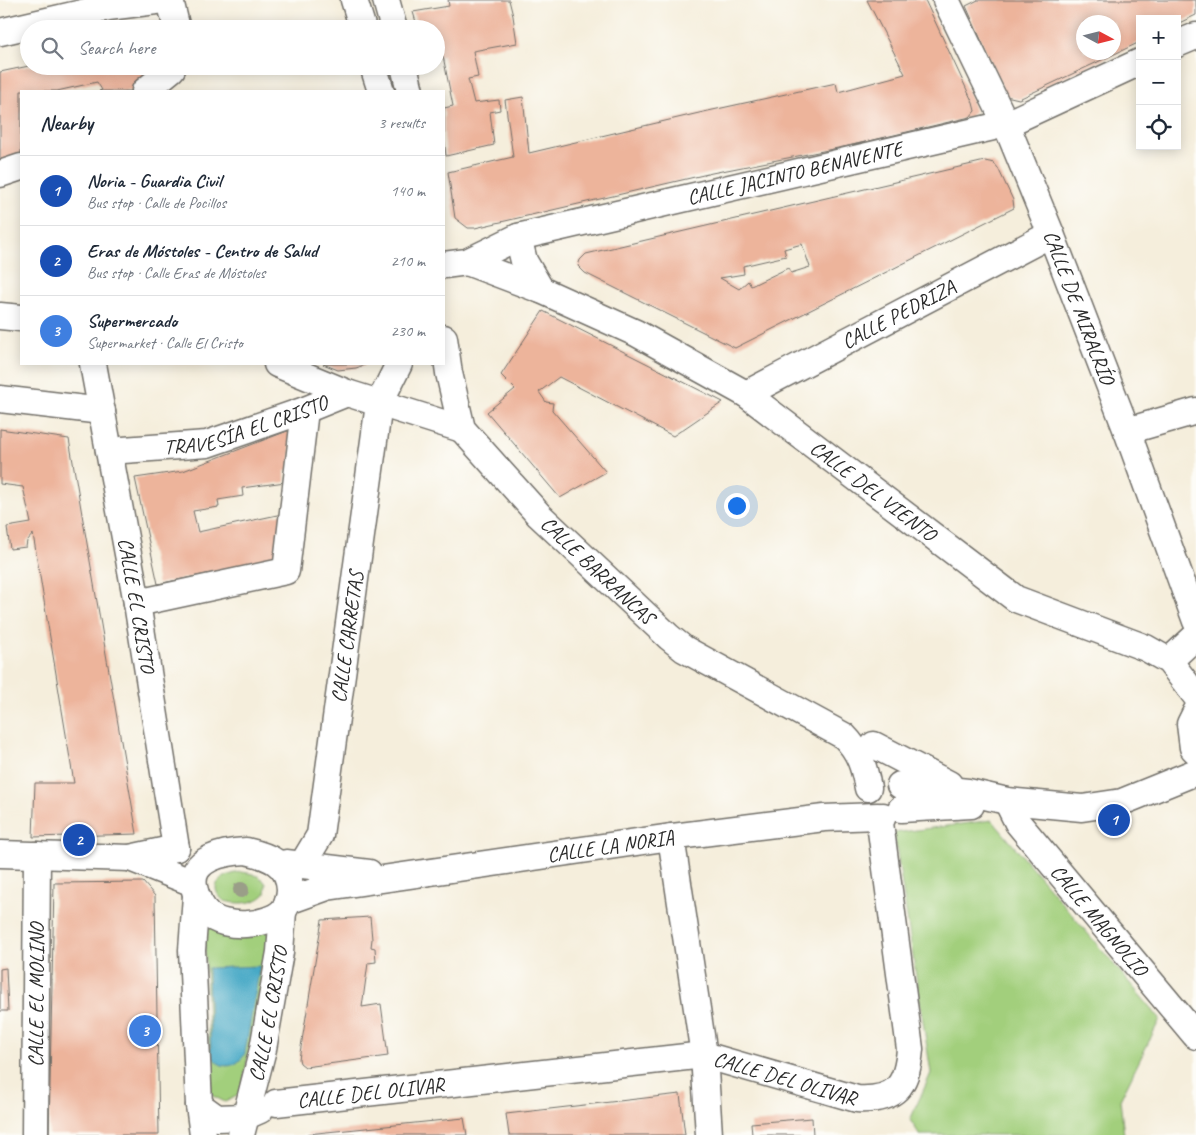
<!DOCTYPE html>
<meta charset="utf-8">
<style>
body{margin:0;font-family:Caveat,sans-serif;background:#f2f2f3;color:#1f2937}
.controls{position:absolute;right:15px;top:15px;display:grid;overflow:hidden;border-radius:0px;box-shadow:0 2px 12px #0003}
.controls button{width:45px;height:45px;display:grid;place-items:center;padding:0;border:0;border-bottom:1px solid #e0e1e3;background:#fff;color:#1f2937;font:25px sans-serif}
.compass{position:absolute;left:1076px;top:15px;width:45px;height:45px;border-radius:50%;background:#fff;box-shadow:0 2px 12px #0003;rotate:97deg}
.you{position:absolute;left:736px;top:505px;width:18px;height:18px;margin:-12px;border:4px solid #fff;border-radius:50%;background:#1a73e8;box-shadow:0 0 0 8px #1a73e833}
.badge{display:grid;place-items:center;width:32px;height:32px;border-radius:50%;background:#db2777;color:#fff;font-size:16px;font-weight:700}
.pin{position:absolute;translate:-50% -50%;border:2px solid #fff;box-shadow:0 1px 5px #0006}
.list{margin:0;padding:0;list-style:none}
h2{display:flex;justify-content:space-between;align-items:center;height:65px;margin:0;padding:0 20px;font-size:21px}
h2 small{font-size:16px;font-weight:400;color:#747a83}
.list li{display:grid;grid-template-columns:32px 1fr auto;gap:15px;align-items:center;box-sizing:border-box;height:70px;padding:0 20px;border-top:1px solid #e0e1e3}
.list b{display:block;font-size:19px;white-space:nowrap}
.list p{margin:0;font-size:16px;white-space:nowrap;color:#747a83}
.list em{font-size:16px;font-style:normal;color:#747a83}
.icon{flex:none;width:28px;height:28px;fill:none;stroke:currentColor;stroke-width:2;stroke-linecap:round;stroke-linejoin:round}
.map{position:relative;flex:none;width:1196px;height:1135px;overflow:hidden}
.search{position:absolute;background:#fff;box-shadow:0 2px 12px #0003;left:20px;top:20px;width:425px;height:55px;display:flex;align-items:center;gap:12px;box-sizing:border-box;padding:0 18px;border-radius:28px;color:#747a83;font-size:19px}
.panel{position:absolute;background:#fff;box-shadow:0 2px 12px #0003;left:20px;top:90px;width:425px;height:275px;border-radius:0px}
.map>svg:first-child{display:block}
</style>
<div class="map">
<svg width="1196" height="1135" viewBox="0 0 1196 1135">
<rect width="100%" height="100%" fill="#fdfcf7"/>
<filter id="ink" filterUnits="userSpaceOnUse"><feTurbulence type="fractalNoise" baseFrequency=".02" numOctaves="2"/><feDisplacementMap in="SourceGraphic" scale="10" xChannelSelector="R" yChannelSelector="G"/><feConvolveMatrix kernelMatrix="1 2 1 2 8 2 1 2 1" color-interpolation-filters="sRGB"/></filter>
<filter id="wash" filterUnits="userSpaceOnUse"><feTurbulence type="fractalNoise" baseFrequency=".0096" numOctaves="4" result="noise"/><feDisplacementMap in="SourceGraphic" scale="20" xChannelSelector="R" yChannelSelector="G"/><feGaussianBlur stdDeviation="1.12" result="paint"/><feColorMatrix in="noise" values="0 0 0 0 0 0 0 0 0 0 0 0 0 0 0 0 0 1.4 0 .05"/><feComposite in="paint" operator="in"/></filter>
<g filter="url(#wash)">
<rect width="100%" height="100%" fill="#f5eedc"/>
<path fill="#a2cf7c" stroke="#667d54" d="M992 820 1160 1019 1120 1100 1124 1135H920L910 1120 931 1073 894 833Z
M241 872C251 873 261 875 266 884L265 894C254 905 238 904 224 901 204 884 226 874 241 872Z
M204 924 271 930 241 1094 225 1102 211 1095Z"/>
<path fill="#47a9c6" stroke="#396a78" d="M260 966 245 1053C238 1069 218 1071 211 1054L208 968Z"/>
<g id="blocks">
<path fill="#edb49b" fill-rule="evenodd" d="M448 0H509L513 16 517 43 473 51 478 77 468 79 474 103 499 100 500 110 490 112 494 145 446 156 444 137V108L453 106 443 56 436 57V29H418L413 12 449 6Z
M867 0H925L973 103 975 111 970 117 848 146 712 173 475 228H468L455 218 448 172 513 157 505 100 523 97 529 153 699 113 836 83 838 92 905 74Z
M978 0H1196V15L1177 24V19H1140V42L1019 99 1006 96 966 6ZM1084 22H1114V52H1084Z
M29 66H155L138 91H99L102 90 97 82 57 91H21V154L0 163V72Z
M985 161 994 163 998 168 1013 200 1014 208 735 348 585 273 578 266 580 260 586 254ZM802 244 810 267 791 273 788 268 751 286 748 281 739 289 720 278 744 274 743 266 786 256 784 249Z
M543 311 723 402 673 436 559 377 539 392 546 402 553 403 552 410 606 472 560 498 487 412 515 389 501 375Z
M323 364H367L356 368 338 370Z
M0 429 69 439 137 834 33 837 35 783H74L33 534 27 541 26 547 10 549 7 527 31 523 23 487 0 484Z
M290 430 291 470 285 471V482L242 488 243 496 218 500 219 507 193 511 198 532 282 514 280 559 158 584 135 478 183 471Z
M143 882 155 896 159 1135H49L54 883Z
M370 917 372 939 371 947 375 948 376 962 368 963 362 1007 381 1004 388 1056 305 1067 300 1063 299 1059 322 920Z
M6 968 8 1011H0V969Z
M680 1094 685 1135H509L506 1114Z
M464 1118 467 1135H307V1134Z
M812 1118 813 1135H752L751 1123Z"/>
</g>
</g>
<g filter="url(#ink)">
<use href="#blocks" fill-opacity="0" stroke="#726f69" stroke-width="1"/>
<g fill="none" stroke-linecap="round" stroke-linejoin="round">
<g stroke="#726f69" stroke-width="29">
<g id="minor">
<path d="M170 0 177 29"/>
<path d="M354 0 363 29"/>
<path d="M386 0 394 29"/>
<path id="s1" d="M946 0 1006 124 1051 234 1127 431 1196 621"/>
<path d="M0 32 108 7 164 0"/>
<path d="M1177 44 1196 36"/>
<path d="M373 66 381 91"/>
<path d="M404 66 410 91"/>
<path d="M145 91 172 69 173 66"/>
<path d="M0 174 21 167"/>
<path d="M518 237 524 261 541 290"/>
<path id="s2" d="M467 262 541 290 636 333 746 394 1016 599 1146 648 1169 661 1196 696"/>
<path id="s3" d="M444 265 467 262 518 237 1006 124 1140 62"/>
<path d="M0 316 21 318"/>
<path id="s4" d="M444 338 449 373 462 429 539 515 669 637 684 649 844 736C860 752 864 767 868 788"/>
<path id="s5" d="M93 364 137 603 176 848"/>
<path d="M277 364 347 393"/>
<path id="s6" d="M746 394 1051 234"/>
<path d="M0 399 102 411"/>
<path d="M1127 431 1196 411"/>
<path id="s7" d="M109 451 207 444 305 410 347 393 462 429"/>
<path d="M137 603 286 571 305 410"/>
<path d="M1169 661 1196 636"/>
<path d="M1196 712 1190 724 1193 748 1196 751"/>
<path d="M874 745 949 784"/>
<path d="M900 785 968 792 1007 801 1082 808 1122 802 1196 772"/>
<path id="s8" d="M1007 801 1018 823 1196 1036"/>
<path d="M901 809 971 805"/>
<path d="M671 837 704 1055 709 1135"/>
<path d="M246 851C268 856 289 863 290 889 290 896 287 906 283 911 267 927 224 929 208 914 200 906 196 897 194 887 189 858 225 852 246 851Z"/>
<path d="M0 854 130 858 176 848"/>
<path d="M130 858 193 883"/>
<path d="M286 863 369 873"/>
<path id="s9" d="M302 865 320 835 379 404 399 364"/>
<path d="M196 896 192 950 199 1105 203 1135"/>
<path id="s10" d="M288 901 327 887 671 837 824 818 878 816"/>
<path id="s11" d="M276 1103 704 1055 857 1099C896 1101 907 1086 910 1049L880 823 883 816"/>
<path d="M199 1105 217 1118 244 1117 260 1110"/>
<path id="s12" d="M35 1135 37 855"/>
<path id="s13" d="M241 1135 263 1049 280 952 283 911"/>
</g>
</g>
<use href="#minor" stroke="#fff" stroke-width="26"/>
</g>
<circle fill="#9a9e88" cx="241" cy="890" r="8"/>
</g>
<g text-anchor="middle" stroke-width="4" stroke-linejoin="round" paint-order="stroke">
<g font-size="21" fill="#2b2b2b" stroke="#fdfcf7">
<text dy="7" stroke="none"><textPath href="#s3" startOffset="364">CALLE JACINTO BENAVENTE</textPath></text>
<text dy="7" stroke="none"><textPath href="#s1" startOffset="335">CALLE DE MIRALRÍO</textPath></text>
<text dy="7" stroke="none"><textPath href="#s6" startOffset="172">CALLE PEDRIZA</textPath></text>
<text dy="7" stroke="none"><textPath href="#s7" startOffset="140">TRAVESÍA EL CRISTO</textPath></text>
<text dy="7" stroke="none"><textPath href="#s2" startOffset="469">CALLE DEL VIENTO</textPath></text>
<text dy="7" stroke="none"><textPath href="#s4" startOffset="289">CALLE BARRANCAS</textPath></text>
<text dy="7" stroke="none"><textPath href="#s5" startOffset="245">CALLE EL CRISTO</textPath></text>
<text dy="7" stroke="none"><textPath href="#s9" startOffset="235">CALLE CARRETAS</textPath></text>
<text dy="7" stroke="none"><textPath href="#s10" startOffset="328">CALLE LA NORIA</textPath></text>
<text dy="7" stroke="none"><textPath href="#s8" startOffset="151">CALLE MAGNOLIO</textPath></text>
<text dy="7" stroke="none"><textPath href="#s12" startOffset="140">CALLE EL MOLINO</textPath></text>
<text dy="7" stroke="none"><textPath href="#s13" startOffset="124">CALLE EL CRISTO</textPath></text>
<text dy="7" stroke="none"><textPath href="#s11" startOffset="515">CALLE DEL OLIVAR</textPath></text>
<text dy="7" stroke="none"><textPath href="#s11" startOffset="95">CALLE DEL OLIVAR</textPath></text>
</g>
</g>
</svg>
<div class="controls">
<button>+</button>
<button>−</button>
<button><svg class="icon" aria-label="locate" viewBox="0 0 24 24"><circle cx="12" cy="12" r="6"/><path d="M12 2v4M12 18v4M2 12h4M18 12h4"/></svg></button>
</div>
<svg class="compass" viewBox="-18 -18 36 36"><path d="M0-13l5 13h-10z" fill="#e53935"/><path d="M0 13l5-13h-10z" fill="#747a83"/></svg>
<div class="you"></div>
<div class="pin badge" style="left:1114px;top:820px;background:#1a4fb4">1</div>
<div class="pin badge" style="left:79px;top:840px;background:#1a4fb4">2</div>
<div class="pin badge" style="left:145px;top:1031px;background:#3f7fe0">3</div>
<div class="search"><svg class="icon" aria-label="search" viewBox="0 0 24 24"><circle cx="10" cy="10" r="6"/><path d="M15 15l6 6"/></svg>Search here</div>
<section class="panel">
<h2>Nearby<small>3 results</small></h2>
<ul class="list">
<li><span class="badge" style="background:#1a4fb4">1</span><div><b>Noria - Guardia Civil</b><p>Bus stop · Calle de Pocillos</p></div><em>140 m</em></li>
<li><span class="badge" style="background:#1a4fb4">2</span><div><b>Eras de Móstoles - Centro de Salud</b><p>Bus stop · Calle Eras de Móstoles</p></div><em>210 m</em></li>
<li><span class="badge" style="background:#3f7fe0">3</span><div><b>Supermercado</b><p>Supermarket · Calle El Cristo</p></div><em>230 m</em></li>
</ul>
</section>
</div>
